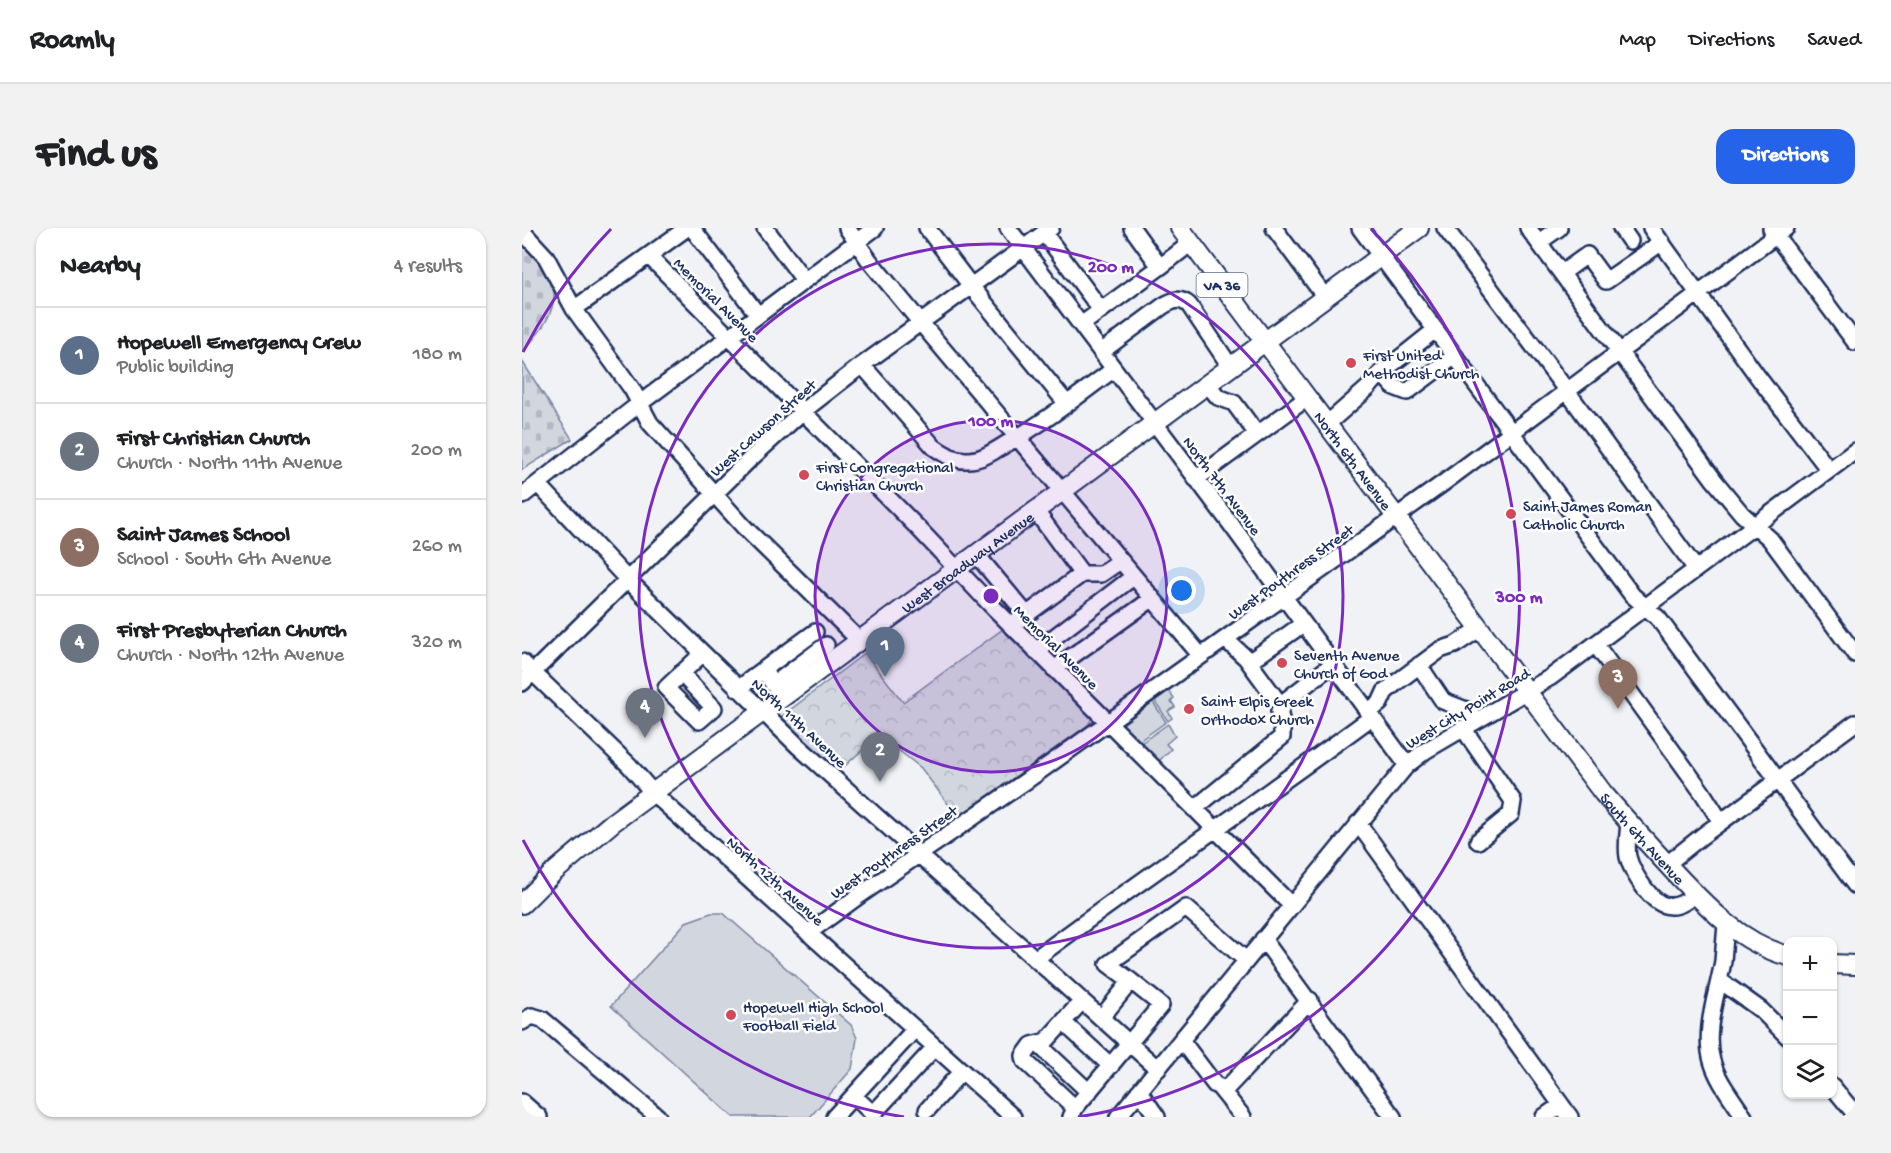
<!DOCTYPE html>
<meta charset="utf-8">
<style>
body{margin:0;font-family:"Gochi Hand",sans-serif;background:#f2f2f2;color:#202124}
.controls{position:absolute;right:18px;bottom:18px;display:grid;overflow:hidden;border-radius:12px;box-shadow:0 2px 4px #0004}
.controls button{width:54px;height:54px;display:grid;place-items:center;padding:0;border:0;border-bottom:2px solid #e0e0e0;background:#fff;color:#202124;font:30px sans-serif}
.you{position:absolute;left:660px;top:363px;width:21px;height:21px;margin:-15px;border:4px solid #fff;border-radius:50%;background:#1a73e8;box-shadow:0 0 0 9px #1a73e833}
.badge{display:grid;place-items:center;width:39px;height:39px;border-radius:50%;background:#2563eb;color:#fff;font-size:20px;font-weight:700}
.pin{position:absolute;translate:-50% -50px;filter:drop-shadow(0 2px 3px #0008)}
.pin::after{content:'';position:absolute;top:32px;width:21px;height:18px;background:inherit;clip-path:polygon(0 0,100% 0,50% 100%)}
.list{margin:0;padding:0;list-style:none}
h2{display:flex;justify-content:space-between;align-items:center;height:78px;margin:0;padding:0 24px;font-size:26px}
h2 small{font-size:20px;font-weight:400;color:#757577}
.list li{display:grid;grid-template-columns:39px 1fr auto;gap:18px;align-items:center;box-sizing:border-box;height:96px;padding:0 24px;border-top:2px solid #e0e0e0}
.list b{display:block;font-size:22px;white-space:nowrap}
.list p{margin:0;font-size:20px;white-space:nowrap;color:#757577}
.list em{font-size:20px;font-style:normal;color:#757577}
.icon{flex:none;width:33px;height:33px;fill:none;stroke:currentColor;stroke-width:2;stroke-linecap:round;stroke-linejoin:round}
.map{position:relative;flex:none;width:1333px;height:889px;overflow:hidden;border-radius:18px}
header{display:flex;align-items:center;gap:36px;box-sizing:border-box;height:84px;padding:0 30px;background:#fff;border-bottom:2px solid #e0e0e0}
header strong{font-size:28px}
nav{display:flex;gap:33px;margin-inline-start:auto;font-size:21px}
.intro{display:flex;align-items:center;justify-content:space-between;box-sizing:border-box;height:144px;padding:0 36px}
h1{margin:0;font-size:42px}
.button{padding:15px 27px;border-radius:18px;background:#2563eb;color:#fff;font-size:21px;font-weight:700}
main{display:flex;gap:36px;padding:0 36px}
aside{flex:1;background:#fff;border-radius:18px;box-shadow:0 2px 4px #0004}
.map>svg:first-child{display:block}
</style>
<header>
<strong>Roamly</strong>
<nav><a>Map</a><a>Directions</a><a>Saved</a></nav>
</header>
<div class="intro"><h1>Find us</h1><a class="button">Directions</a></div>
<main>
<aside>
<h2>Nearby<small>4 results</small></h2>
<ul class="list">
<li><span class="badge" style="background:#5c6f8a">1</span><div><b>Hopewell Emergency Crew</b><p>Public building</p></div><em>180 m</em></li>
<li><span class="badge" style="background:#6b7280">2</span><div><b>First Christian Church</b><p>Church · North 11th Avenue</p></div><em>200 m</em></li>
<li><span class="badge" style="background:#8d6e63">3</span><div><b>Saint James School</b><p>School · South 6th Avenue</p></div><em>260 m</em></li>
<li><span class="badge" style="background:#6b7280">4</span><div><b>First Presbyterian Church</b><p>Church · North 12th Avenue</p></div><em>320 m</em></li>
</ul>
</aside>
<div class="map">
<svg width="1333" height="889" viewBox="0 0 1333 889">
<defs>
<pattern id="forest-crowns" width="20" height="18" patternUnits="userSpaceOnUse" patternTransform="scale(1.5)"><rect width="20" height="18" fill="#d2d6df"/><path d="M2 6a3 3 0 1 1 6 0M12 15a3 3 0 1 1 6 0" fill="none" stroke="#b4b8c2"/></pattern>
<pattern id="cemetery-stones" width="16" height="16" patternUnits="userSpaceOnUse" patternTransform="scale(1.5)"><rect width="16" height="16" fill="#d2d6df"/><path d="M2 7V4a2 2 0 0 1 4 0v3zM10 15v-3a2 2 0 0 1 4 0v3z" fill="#b4b8c2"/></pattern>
</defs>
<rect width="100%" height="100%" fill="#f1f2f5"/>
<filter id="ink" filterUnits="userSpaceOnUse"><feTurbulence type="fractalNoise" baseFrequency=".0167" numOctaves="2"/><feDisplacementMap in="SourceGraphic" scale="12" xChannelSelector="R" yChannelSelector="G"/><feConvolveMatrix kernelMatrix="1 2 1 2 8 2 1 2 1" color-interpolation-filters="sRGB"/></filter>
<g filter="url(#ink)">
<path fill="#d2d6df" stroke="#76829e" stroke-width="1.5" d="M647 463 652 470 649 473 653 479 646 483 650 490 646 493 633 473Z
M631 474 644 494 617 513 601 496Z
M646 496 653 508 644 516 649 521 637 533 619 515Z
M189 685H201L329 797 335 810 330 841 288 889H211L89 778 164 694Z"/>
<path fill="url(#forest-crowns)" stroke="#76829e" stroke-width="1.5" d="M481 401 570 490 566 497 436 589 399 540 357 507 315 545 256 491 343 425 381 474Z"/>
<path fill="url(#cemetery-stones)" stroke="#76829e" stroke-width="1.5" d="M0 11C9 22 21 33 27 44 43 74 20 104 0 124Z
M0 133 50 211 0 242Z"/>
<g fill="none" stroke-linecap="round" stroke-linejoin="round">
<g stroke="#1b2f5e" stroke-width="20">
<path id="minor" d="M170 0 236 87
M243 0 282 52
M325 0 347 32 399 95 679 428
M405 0 449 58 545 176
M486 0 705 291 885 537
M610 0 638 39 669 15
M752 0 803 69
M838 0 1110 367 1136 390 1333 657
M923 0 1045 163 1174 341
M1006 0 1192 252 1220 286 1248 311 1333 426
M1099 0 1108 13
M1129 0 1236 149 1307 242
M1249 1 1333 114
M0 3 24 29 52 81 110 161 128 195 223 300 338 413
M522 5 579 82
M1017 14 1037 0
M127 28 397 301 468 376 769 677
M1040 45 1065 27 1084 53 1140 14
M52 81 165 0
M559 97 638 39
M579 124 641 78C651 72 658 69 667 77L708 138
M340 137 412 219C422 226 433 233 446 232 460 232 472 223 484 216 523 194 557 167 592 141
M859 145 872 159 885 164 933 128
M685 156 696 169 712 175 735 206
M805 196 846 160 859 145 913 102
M674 251 785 170
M16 256 106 352 276 518 636 841
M0 268 117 176 353 0
M513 282 560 346
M454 326 505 387
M489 398 560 346H579L598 333
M703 411 724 430 760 479
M1074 417 1180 564 1199 594
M514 423 611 349
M0 434 107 537 131 565 491 889
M727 434 781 396
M897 437 921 473 947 483 954 493
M532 441 630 371
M241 442 293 404
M159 445 192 480 177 493 144 460 180 426
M0 455 227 232 281 183 340 137 529 0
M251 457 304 417
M216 461 241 442 256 463
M847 484 858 475 863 464 875 454 918 422 933 417 957 401
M941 500 991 573 989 586 956 613
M672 581 760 509V495L757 483 763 473 811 436
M836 595 1048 889
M1107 595C1106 606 1104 618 1106 629 1110 644 1130 678 1148 678 1157 679 1166 672 1173 667
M1145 636 1180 608 1333 495
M1204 696C1203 708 1202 721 1201 733 1196 764 1181 802 1190 833 1196 854 1211 871 1222 889
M286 705 338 667 504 553 920 256 1264 0
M741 711 871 889
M513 731C624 648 739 571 850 489
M1197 752 1239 782 1266 809
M609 753 586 736 664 680 724 732
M0 794 10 788 20 791 136 889
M541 794 589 838
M659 812 693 857 704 861 788 772
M516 816 567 864
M1310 858 1333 886
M697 859 721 889
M617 863 635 889
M332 868 351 886 413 819
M0 874 17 889
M553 880 503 833 502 828 510 817 524 813 560 773
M405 882 440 843
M312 889 393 801
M549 889 553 880 639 777 609 753 579 790
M596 889 885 537 903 523 1029 449 1333 223
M1022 889 1039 877"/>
</g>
<g stroke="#1b2f5e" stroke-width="22">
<g id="major">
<path id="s1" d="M658 0 1081 565C1105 593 1130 620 1155 647 1187 681 1219 715 1266 728"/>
<path id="s2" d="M0 676 32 644 90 595 897 0"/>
<path d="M1310 736 1333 737"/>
</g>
</g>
<use href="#minor" stroke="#fff" stroke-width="15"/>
<use href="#major" stroke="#fff" stroke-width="18"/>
</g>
</g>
<circle cx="469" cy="368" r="176" fill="#7b2cbf" fill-opacity=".12"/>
<g fill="none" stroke="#7b2cbf" stroke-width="3">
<circle cx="469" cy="368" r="176"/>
<circle cx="469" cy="368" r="352"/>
<path d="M382 889A528 528 0 0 1 1 612M1 124A528 528 0 0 1 89 1M849 1A528 528 0 0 1 556 889"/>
</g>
<g fill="#d1495b" stroke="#fff" stroke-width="2">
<circle cx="829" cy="135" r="6"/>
<circle cx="282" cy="247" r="6"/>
<circle cx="989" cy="286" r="6"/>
<circle cx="760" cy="435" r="6"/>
<circle cx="667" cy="481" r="6"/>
<circle cx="209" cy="787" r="6"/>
</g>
<g text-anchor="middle" stroke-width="5" stroke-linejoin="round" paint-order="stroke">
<rect fill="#fff" stroke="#5f6d8e" stroke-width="1.5" x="674.5" y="45" width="51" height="24" rx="4.5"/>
<g font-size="15" font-weight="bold" fill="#1b2f5e">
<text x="700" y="62">VA 36</text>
</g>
<g font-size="16" fill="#1b2f5e" stroke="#fff">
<text transform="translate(195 71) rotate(45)" y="6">Memorial Avenue</text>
<text transform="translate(240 199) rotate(-42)" y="6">West Cawson Street</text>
<text dy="6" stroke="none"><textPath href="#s1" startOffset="290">North 6th Avenue</textPath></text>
<text transform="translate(701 257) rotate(53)" y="6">North 7th Avenue</text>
<text dy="6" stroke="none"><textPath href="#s2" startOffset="562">West Broadway Avenue</textPath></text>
<text transform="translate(768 343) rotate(-36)" y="6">West Poythress Street</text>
<text transform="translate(535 418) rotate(45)" y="6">Memorial Avenue</text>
<text transform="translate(945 479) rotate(-31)" y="6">West City Point Road</text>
<text transform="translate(278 494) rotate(43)" y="6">North 11th Avenue</text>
<text dy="6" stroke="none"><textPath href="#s1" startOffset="766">South 6th Avenue</textPath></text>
<text transform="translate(371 623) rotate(-35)" y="6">West Poythress Street</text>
<text transform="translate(254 652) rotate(42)" y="6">North 12th Avenue</text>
</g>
<g font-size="16" fill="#1b2f5e" stroke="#fff" text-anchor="start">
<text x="841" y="132">First United<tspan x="841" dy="18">Methodist Church</tspan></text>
<text x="294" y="244">First Congregational<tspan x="294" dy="18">Christian Church</tspan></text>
<text x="1001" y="283">Saint James Roman<tspan x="1001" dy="18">Catholic Church</tspan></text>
<text x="772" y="432">Seventh Avenue<tspan x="772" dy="18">Church of God</tspan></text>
<text x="679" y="478">Saint Elpis Greek<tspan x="679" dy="18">Orthodox Church</tspan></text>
<text x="221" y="784">Hopewell High School<tspan x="221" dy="18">Football Field</tspan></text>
</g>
</g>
<circle cx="469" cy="368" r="9" fill="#7b2cbf" stroke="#fff" stroke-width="3"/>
<g font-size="18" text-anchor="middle" font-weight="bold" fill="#7b2cbf" stroke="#fff" stroke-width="5" stroke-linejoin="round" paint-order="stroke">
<text x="589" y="44">200 m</text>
<text x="469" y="198">100 m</text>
<text x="997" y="374">300 m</text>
</g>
</svg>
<div class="controls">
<button>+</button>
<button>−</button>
<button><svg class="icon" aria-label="layers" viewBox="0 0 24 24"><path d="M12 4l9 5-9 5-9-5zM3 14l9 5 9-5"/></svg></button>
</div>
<div class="you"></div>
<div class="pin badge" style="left:363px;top:449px;background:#5c6f8a">1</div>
<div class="pin badge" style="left:358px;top:554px;background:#6b7280">2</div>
<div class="pin badge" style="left:1096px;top:481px;background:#8d6e63">3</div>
<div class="pin badge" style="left:123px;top:510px;background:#6b7280">4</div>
</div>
</main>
